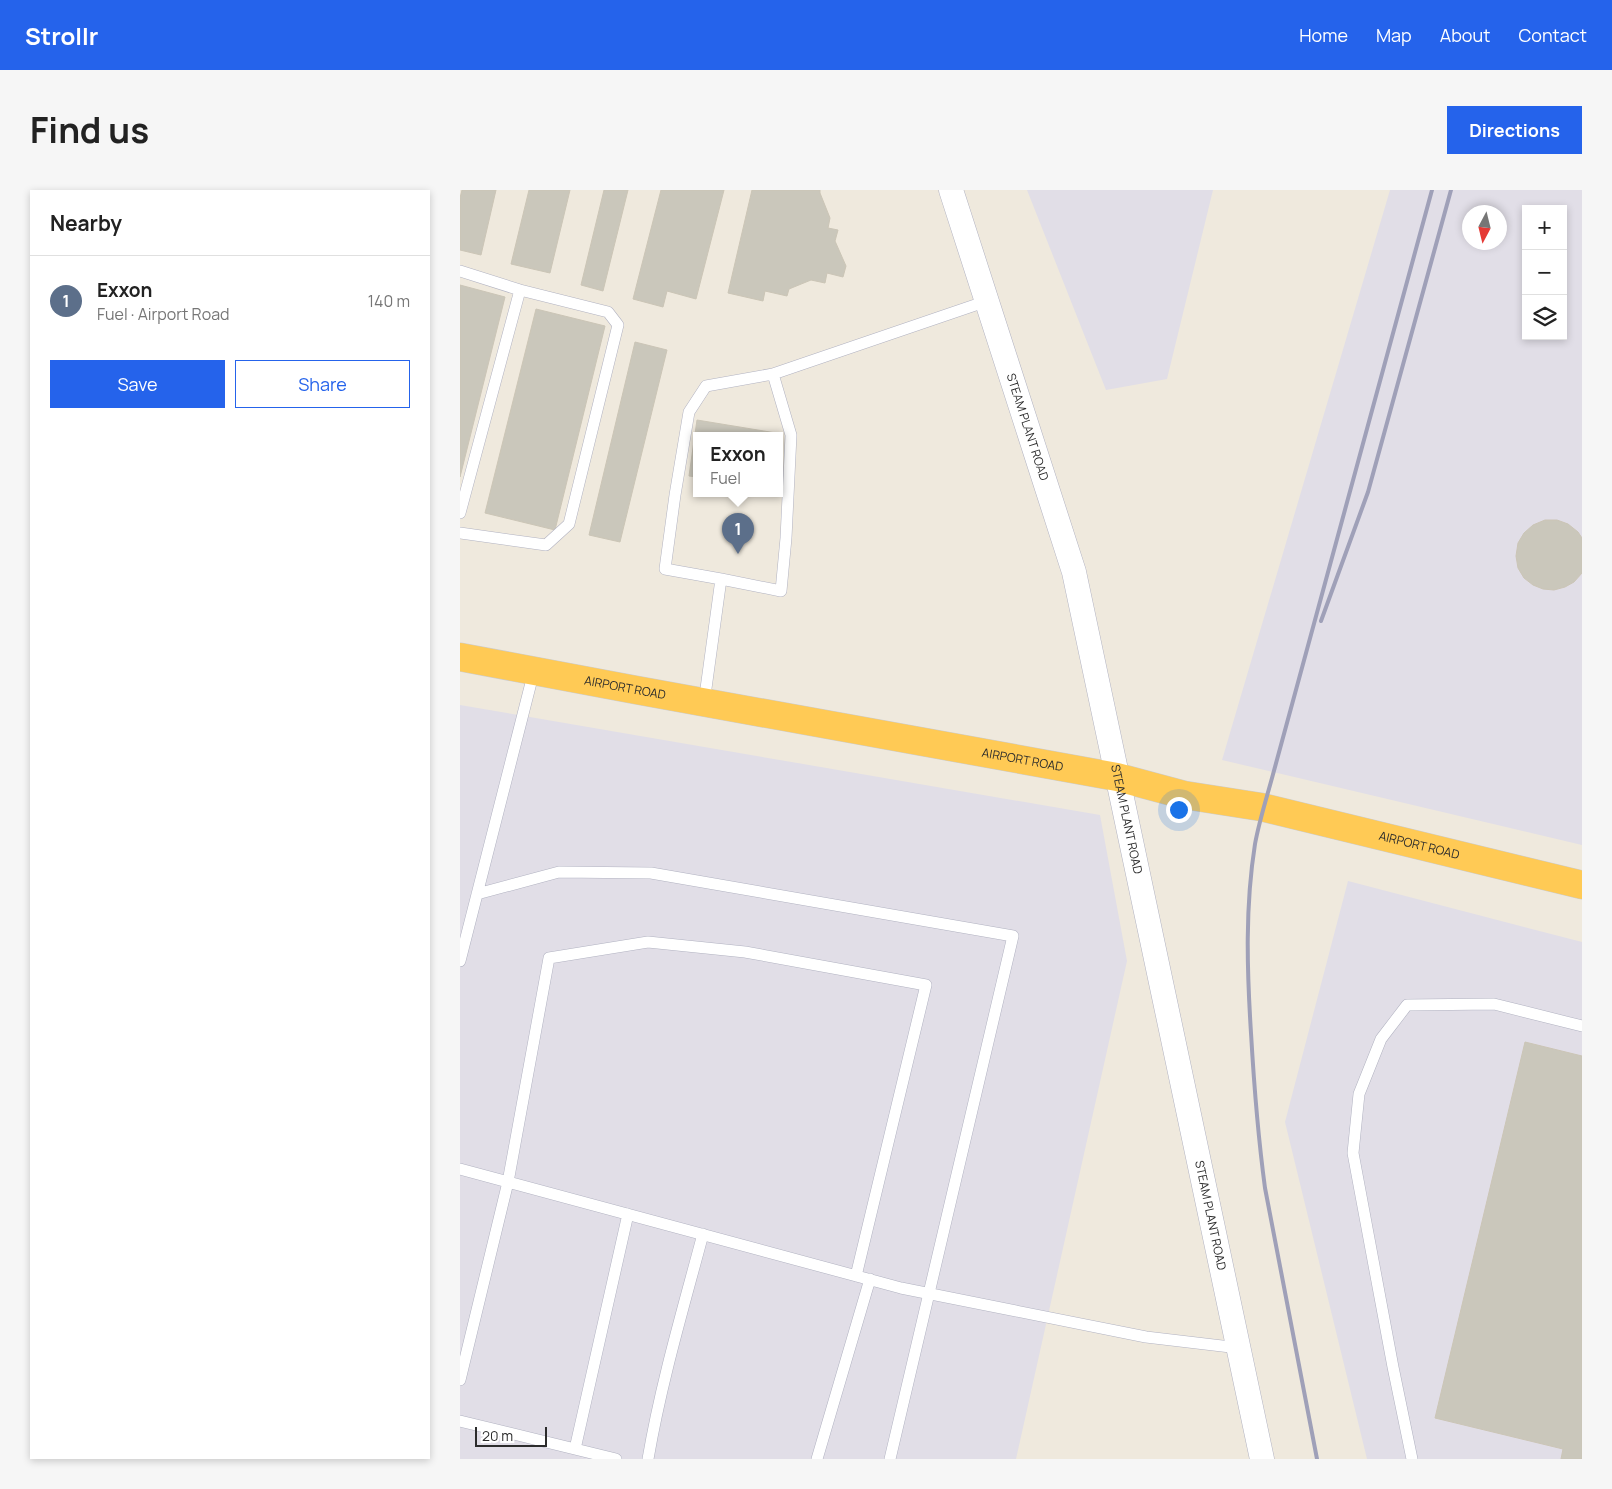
<!DOCTYPE html>
<meta charset="utf-8">
<style>
body{margin:0;font-family:Manrope,sans-serif;background:#f6f6f6;color:#222}
.controls{position:absolute;right:15px;top:15px;display:grid;overflow:hidden;border-radius:0px;box-shadow:0 2px 8px #0003}
.controls button{width:45px;height:45px;display:grid;place-items:center;padding:0;border:0;border-bottom:1px solid #e0e0e0;background:#fff;color:#222;font:25px sans-serif}
.compass{position:absolute;left:1002px;top:15px;width:45px;height:45px;border-radius:50%;background:#fff;box-shadow:0 2px 8px #0003;rotate:187deg}
.scale{position:absolute;left:15px;bottom:12px;width:72px;box-sizing:border-box;padding-left:5px;border:2px solid #2c2c2c;border-top:0;font-size:14px;line-height:18px;white-space:nowrap;color:#2c2c2c;-webkit-text-stroke:4px #fff;paint-order:stroke}
.you{position:absolute;left:718px;top:619px;width:18px;height:18px;margin:-12px;border:4px solid #fff;border-radius:50%;background:#1a73e8;box-shadow:0 0 0 8px #1a73e833}
.badge{display:grid;place-items:center;width:32px;height:32px;border-radius:50%;background:#2563eb;color:#fff;font-size:16px;font-weight:700}
.pin{position:absolute;translate:-50% -41px;filter:drop-shadow(0 1px 2px #0008)}
.pin::after{content:'';position:absolute;top:26px;width:18px;height:15px;background:inherit;clip-path:polygon(0 0,100% 0,50% 100%)}
.popup{position:absolute;left:233px;top:242px;width:90px;height:65px;box-sizing:border-box;display:grid;place-content:center;border-radius:0px;background:#fff;filter:drop-shadow(0 1px 4px #0005);font-size:16px;white-space:nowrap;color:#767676}
.popup b{font-size:19px;color:#222}
.popup::after{content:'';position:absolute;left:50%;top:100%;margin-left:-10px;border:10px solid transparent;border-top-color:#fff}
.list{margin:0;padding:0;list-style:none}
h2{display:flex;justify-content:space-between;align-items:center;height:65px;margin:0;padding:0 20px;font-size:21px}
h2 small{font-size:16px;font-weight:400;color:#767676}
.list li{display:grid;grid-template-columns:32px 1fr auto;gap:15px;align-items:center;box-sizing:border-box;height:90px;padding:0 20px;border-top:1px solid #e0e0e0}
.list b{display:block;font-size:19px;white-space:nowrap}
.list p{margin:0;font-size:16px;white-space:nowrap;color:#767676}
.list em{font-size:16px;font-style:normal;color:#767676}
.actions{display:flex;gap:10px;padding:15px 20px}
.actions a{flex:1;padding:11px 0;border:1px solid #2563eb;border-radius:0px;text-align:center;font-size:18px;color:#2563eb}
.actions .main{background:#2563eb;color:#fff}
.icon{flex:none;width:28px;height:28px;fill:none;stroke:currentColor;stroke-width:2;stroke-linecap:round;stroke-linejoin:round}
.map{position:relative;flex:none;width:1122px;height:1269px;overflow:hidden;border-radius:0px}
header{display:flex;align-items:center;gap:30px;box-sizing:border-box;height:70px;padding:0 25px;background:#2563eb;color:#fff}
header strong{font-size:24px}
nav{display:flex;gap:28px;margin-inline-start:auto;font-size:18px}
.intro{display:flex;align-items:center;justify-content:space-between;box-sizing:border-box;height:120px;padding:0 30px}
h1{margin:0;font-size:35px}
.button{padding:12px 22px;border-radius:0px;background:#2563eb;color:#fff;font-size:18px;font-weight:700}
main{display:flex;gap:30px;padding:0 30px}
aside{flex:1;background:#fff;border-radius:0px;box-shadow:0 2px 8px #0003}
.map>svg:first-child{display:block}
</style>
<header>
<strong>Strollr</strong>
<nav><a>Home</a><a>Map</a><a>About</a><a>Contact</a></nav>
</header>
<div class="intro"><h1>Find us</h1><a class="button">Directions</a></div>
<main>
<aside>
<h2>Nearby<small></small></h2>
<ul class="list">
<li><span class="badge" style="background:#5c6f8a">1</span><div><b>Exxon</b><p>Fuel · Airport Road</p></div><em>140 m</em></li>
</ul>
<div class="actions"><a class="main">Save</a><a>Share</a></div>
</aside>
<div class="map">
<svg width="1122" height="1269" viewBox="0 0 1122 1269">
<rect width="100%" height="100%" fill="#efe9dd"/>
<path fill="#e1dee7" fill-rule="evenodd" d="M567 0H753L707 189 646 200Z
M930 0H1122V655L762 570ZM1066 19H1103V146H1066ZM1009 22H1040V52H1009Z
M0 515 640 625 667 771 556 1269H0Z
M888 691 1122 752V1269H907L825 932Z"/>
<path fill="#cac7bb" stroke="#cbc5b6" d="M2 0H36L21 65 0 60V8Z
M69 0H110L90 83 51 74Z
M144 0H168L143 101 121 95Z
M201 0H264L236 109 207 101 203 117 173 109Z
M292 0H360V3L370 28 368 38 378 40 375 51 386 76 383 87 367 83 365 93 351 90 329 99 327 106 305 101 303 111 268 103Z
M0 95 45 107 0 287Z
M76 119 145 136 95 340 25 323Z
M175 152 207 160 160 352 129 345Z
M237 230 316 243 315 245H237V287L229 286Z
M1085 330H1097L1108 334 1118 342 1122 348V383L1114 392 1105 397 1094 400 1083 399 1073 395 1064 388 1058 378 1056 366 1058 353 1064 343 1073 335Z
M1065 852 1122 866V1269H1101L1103 1259 975 1228Z"/>
<g fill="none" stroke-linecap="round" stroke-linejoin="round">
<g stroke="#b1b2c1" stroke-width="12">
<path id="service" d="M0 81 60 100 148 122 158 135 109 334 86 355 0 343
M0 323 60 100
M261 389 205 379 215 305 229 222 246 196 313 184
M244 513 261 389 321 401 326 348 331 245 313 184 527 111
M17 704 99 682 191 683 553 746 430 1269
M0 771 74 481
M0 979 441 1098 686 1147 779 1158
M0 1190 48 992 89 768 188 752 285 762 466 795 396 1086
M0 1231 156 1269
M115 1259 168 1024
M188 1269C201 1193 223 1119 243 1044
M357 1269 410 1089
M952 1269 933 1177 893 963 899 904 921 849 947 815 1034 814 1122 836"/>
</g>
<g stroke="#b1b2c1" stroke-width="25">
<g id="minor">
<path id="s1" d="M491 0 614 382 802 1269"/>
</g>
</g>
<g stroke="#ccc" stroke-width="29">
<g id="trunk">
<path id="s2" d="M0 467 176 500 657 587 724 605 801 617 1122 695"/>
</g>
</g>
<use href="#service" stroke="#fff" stroke-width="11"/>
<use href="#minor" stroke="#fff" stroke-width="24"/>
<use href="#trunk" stroke="#ffca55" stroke-width="28"/>
<path stroke="#9fa0b8" stroke-width="4" d="M861 431 908 302 991 0
M857 1269 805 998C798 946 794 895 791 843 787 780 785 717 795 654 799 632 806 610 812 588L972 0"/>
</g>
<g text-anchor="middle" stroke-width="4" stroke-linejoin="round" paint-order="stroke">
<g font-size="12" fill="#2c2c2c" stroke="#fff">
<text dy="4" stroke="none"><textPath href="#s1" startOffset="249">STEAM PLANT ROAD</textPath></text>
<text dy="4" stroke="none"><textPath href="#s2" startOffset="168">AIRPORT ROAD</textPath></text>
<text dy="4" stroke="none"><textPath href="#s2" startOffset="572">AIRPORT ROAD</textPath></text>
<text dy="4" stroke="none"><textPath href="#s1" startOffset="654">STEAM PLANT ROAD</textPath></text>
<text dy="4" stroke="none"><textPath href="#s2" startOffset="978">AIRPORT ROAD</textPath></text>
<text dy="4" stroke="none"><textPath href="#s1" startOffset="1059">STEAM PLANT ROAD</textPath></text>
</g>
</g>
</svg>
<div class="controls">
<button>+</button>
<button>−</button>
<button><svg class="icon" aria-label="layers" viewBox="0 0 24 24"><path d="M12 4l9 5-9 5-9-5zM3 14l9 5 9-5"/></svg></button>
</div>
<svg class="compass" viewBox="-18 -18 36 36"><path d="M0-13l5 13h-10z" fill="#e53935"/><path d="M0 13l5-13h-10z" fill="#767676"/></svg>
<div class="scale">20 m</div>
<div class="you"></div>
<div class="pin badge" style="left:278px;top:364px;background:#5c6f8a">1</div>
<div class="popup"><b>Exxon</b>Fuel</div>
</div>
</main>
